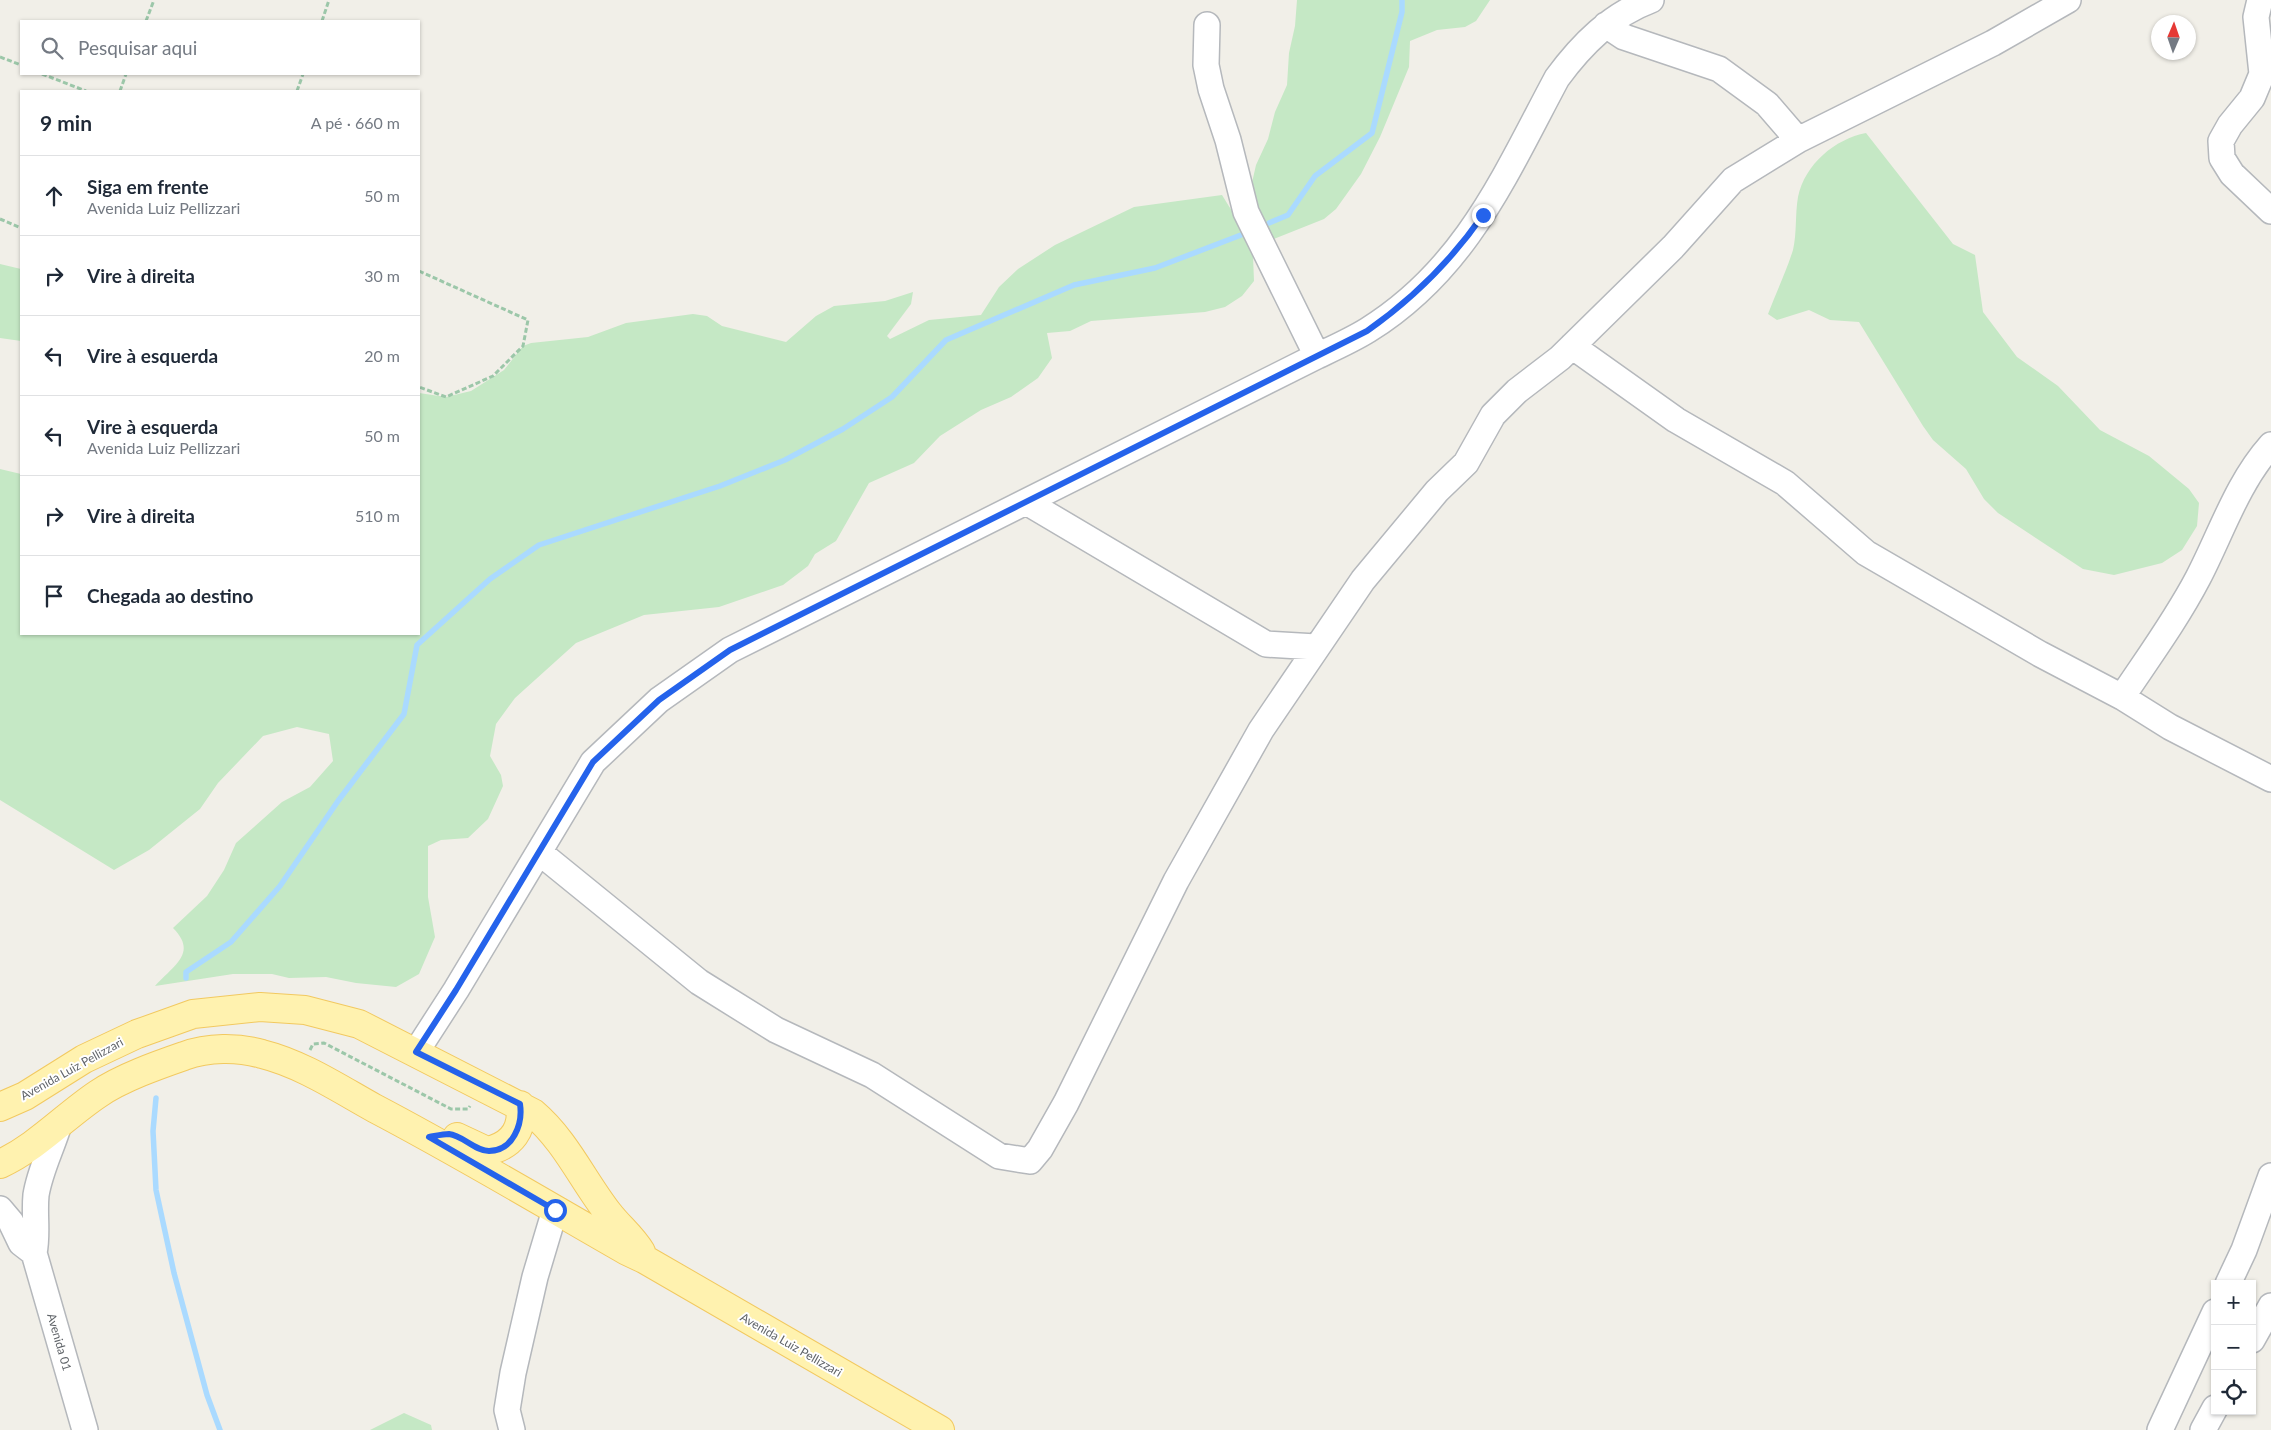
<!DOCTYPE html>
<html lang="pt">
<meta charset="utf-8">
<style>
body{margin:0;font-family:Lato,sans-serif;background:#f2f2f3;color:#1f2937}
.controls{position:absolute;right:15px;bottom:15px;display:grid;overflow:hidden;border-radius:0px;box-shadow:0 1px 4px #0004}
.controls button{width:45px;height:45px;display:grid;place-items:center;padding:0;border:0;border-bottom:1px solid #e0e1e3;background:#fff;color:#1f2937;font:25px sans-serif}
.compass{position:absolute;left:2151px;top:15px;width:45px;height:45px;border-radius:50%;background:#fff;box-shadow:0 1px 4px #0004;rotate:2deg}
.stop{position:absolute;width:15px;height:15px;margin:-11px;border:4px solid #2563eb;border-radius:50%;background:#fff}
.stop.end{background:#2563eb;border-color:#fff;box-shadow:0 1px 5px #0008}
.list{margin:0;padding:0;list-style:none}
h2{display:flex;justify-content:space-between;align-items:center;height:65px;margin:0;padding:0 20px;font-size:21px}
h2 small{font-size:16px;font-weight:400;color:#747a83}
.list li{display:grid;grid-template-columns:32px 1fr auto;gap:15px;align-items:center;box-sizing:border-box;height:80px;padding:0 20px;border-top:1px solid #e0e1e3}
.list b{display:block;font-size:19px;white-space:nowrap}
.list p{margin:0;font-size:16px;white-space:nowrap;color:#747a83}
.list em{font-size:16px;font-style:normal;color:#747a83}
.icon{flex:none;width:28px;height:28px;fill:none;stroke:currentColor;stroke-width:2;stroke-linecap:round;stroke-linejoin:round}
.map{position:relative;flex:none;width:2271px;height:1430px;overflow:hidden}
.search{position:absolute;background:#fff;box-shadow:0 1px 4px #0004;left:20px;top:20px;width:400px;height:55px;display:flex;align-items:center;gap:12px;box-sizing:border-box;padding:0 18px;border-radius:0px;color:#747a83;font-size:19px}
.panel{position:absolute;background:#fff;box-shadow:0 1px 4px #0004;left:20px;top:90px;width:400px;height:545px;border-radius:0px}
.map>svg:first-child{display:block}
</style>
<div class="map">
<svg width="2271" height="1430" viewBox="0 0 2271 1430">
<rect width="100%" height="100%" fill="#f1efe8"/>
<path fill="#c5e8c5" d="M1297 0H1490L1476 21 1465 27 1437 30 1410 41 1409 67 1380 137 1361 174 1336 209 1324 219 1269 241 1251 187 1256 165 1268 139 1275 112 1287 85 1289 53 1295 26Z
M1866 133 1953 244 1975 255 1983 312 2017 357 2058 386 2100 430 2149 456 2189 489 2199 503 2197 526 2182 550 2162 563 2114 575 2083 569 1998 513 1984 499 1966 469 1933 440 1923 426 1859 322 1830 320 1809 310 1777 320 1768 314C1776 293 1786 272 1793 250 1797 233 1795 214 1798 197 1805 164 1835 139 1866 133Z
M1222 195 1243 229 1253 256 1254 281 1242 296 1225 307 1205 312 1091 321 1070 331 1047 333 1052 358 1038 378 1011 397 981 410 940 436 914 463 869 483 836 541 815 554 808 566 783 585 719 607 644 615 576 643 515 698 496 724 490 756 501 775 503 786 488 819 468 838 441 840 428 846V897L435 937 419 974 396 987 356 983 326 977 289 978 272 974H233L155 986C174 965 198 953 173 928L207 896 224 870 236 843 282 802 310 787 333 761 329 734 297 727 263 736 218 783 200 809 149 850 114 870 0 800V469L21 474V634H419V393L446 397 471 391 504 370 523 346 531 343 588 337 626 323 693 314 707 316 722 326 786 342 816 316 834 306 885 301 913 292 911 304 887 336 890 339 929 320 981 315 999 287 1018 269 1055 245 1134 207Z
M0 264 21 269V341L0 338Z
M404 1413 431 1425 432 1430H370Z"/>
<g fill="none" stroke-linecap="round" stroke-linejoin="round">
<path stroke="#aadaff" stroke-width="5.5" d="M1269 223 1288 215 1315 176 1372 133 1402 12V0
M186 978V972L231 942 280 886 338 801 404 714 417 645 490 579 539 545 720 486 785 460 843 429 892 397 946 340 1074 285 1155 268 1241 235
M156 1098 153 1131 156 1190 174 1273 207 1395 220 1430"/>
<g stroke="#b5b8bc" stroke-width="28">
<path id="minor" d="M2260 0 2256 17 2262 74 2252 98 2230 125 2221 141 2222 158 2232 174 2271 211
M1207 25 1206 65 1211 89 1228 140 1246 212 1317 356
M1606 25 1624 37 1719 69 1767 104 1798 140
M1572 346 1676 420 1785 483 1866 553 2040 654 2122 697 2170 727 2271 779
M1028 503 1266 644 1316 647
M2122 697C2148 658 2176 620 2198 578 2221 534 2237 483 2271 445
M539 852 699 982 776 1030 872 1075 999 1156 1030 1161 1040 1149 1066 1103 1176 881 1261 730 1363 580 1437 491 1466 463 1493 415 1517 391 1560 358 1673 247 1733 180 1798 140 1993 43 2068 0
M416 1052 456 990 593 762 659 700 730 650 1317 356C1334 348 1352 340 1368 330 1466 269 1505 175 1557 78 1582 44 1611 15 1651 0
M59 1124C52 1148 40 1170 36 1195 34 1215 38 1234 34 1253L85 1430
M0 1209 11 1222 21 1243 34 1253
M2228 1284 2244 1250 2271 1176
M2252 1340 2271 1306
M512 1430 507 1410 513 1373 535 1277 555 1210
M2160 1430 2215 1312
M2203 1430 2215 1408"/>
</g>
<g stroke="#f2c960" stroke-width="30">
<path id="major" d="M0 1107 25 1096 84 1059 137 1034 193 1014 260 1007 305 1010 359 1024 533 1113C566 1141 583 1181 609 1214 619 1227 632 1237 641 1252
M457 1137 487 1151C512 1146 524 1129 520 1105
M0 1164C37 1147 65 1116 98 1094 121 1078 158 1065 184 1056 208 1047 238 1047 262 1054 302 1064 338 1088 374 1108 460 1153 543 1203 627 1251L644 1259 940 1430"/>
</g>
<path stroke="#9cc7a9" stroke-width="3" stroke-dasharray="5 2.5" stroke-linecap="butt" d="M146 21 154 0
M322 21 329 0
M0 57 21 65
M42 74 86 91
M120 91 126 74
M297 91 303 74
M0 219 21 228
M419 271 528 320 523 346 493 376 446 397 419 387
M310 1050 313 1044 324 1043 451 1109H468L470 1106"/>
<use href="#minor" stroke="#fff" stroke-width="25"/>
<use href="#major" stroke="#fff2af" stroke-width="28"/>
</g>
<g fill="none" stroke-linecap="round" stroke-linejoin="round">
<path stroke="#2563eb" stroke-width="6" d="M555 1210 429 1137C435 1136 443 1134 449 1134 462 1135 475 1151 489 1151 513 1151 523 1124 520 1104L416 1052 456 990 593 762 659 700 730 650 1367 331C1414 298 1451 261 1483 215"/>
</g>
<g text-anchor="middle" stroke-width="4" stroke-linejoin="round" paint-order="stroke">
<g font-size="12" fill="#5f6368" stroke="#fff">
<text transform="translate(72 1069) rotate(-29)" y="4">Avenida Luiz Pellizzari</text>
<text transform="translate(59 1342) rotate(74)" y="4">Avenida 01</text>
<text transform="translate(791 1345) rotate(30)" y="4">Avenida Luiz Pellizzari</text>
</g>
</g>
</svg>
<div class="controls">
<button>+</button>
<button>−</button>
<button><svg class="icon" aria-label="locate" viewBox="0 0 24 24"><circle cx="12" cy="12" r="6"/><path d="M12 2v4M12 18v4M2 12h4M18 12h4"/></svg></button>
</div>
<svg class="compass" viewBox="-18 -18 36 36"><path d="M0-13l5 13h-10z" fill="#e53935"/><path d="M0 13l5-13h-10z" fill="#747a83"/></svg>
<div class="stop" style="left:555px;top:1210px"></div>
<div class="stop end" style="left:1483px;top:215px"></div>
<div class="search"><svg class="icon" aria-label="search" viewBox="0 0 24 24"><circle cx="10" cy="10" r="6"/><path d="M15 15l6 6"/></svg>Pesquisar aqui</div>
<section class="panel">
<h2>9 min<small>A pé · 660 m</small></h2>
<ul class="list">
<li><svg class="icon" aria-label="ahead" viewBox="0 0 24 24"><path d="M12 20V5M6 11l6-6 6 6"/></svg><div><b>Siga em frente</b><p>Avenida Luiz Pellizzari</p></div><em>50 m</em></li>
<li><svg class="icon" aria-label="right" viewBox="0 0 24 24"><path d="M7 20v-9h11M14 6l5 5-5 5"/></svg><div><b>Vire à direita</b></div><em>30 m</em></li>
<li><svg class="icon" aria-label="left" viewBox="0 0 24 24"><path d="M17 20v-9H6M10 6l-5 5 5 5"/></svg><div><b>Vire à esquerda</b></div><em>20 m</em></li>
<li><svg class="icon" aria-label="left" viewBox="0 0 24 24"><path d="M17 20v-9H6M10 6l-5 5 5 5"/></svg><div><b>Vire à esquerda</b><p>Avenida Luiz Pellizzari</p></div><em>50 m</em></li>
<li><svg class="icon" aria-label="right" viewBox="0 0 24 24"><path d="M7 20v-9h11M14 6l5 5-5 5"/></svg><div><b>Vire à direita</b></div><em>510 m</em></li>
<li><svg class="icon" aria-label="arrive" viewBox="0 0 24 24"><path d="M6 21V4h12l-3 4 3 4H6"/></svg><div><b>Chegada ao destino</b></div></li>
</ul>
</section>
</div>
